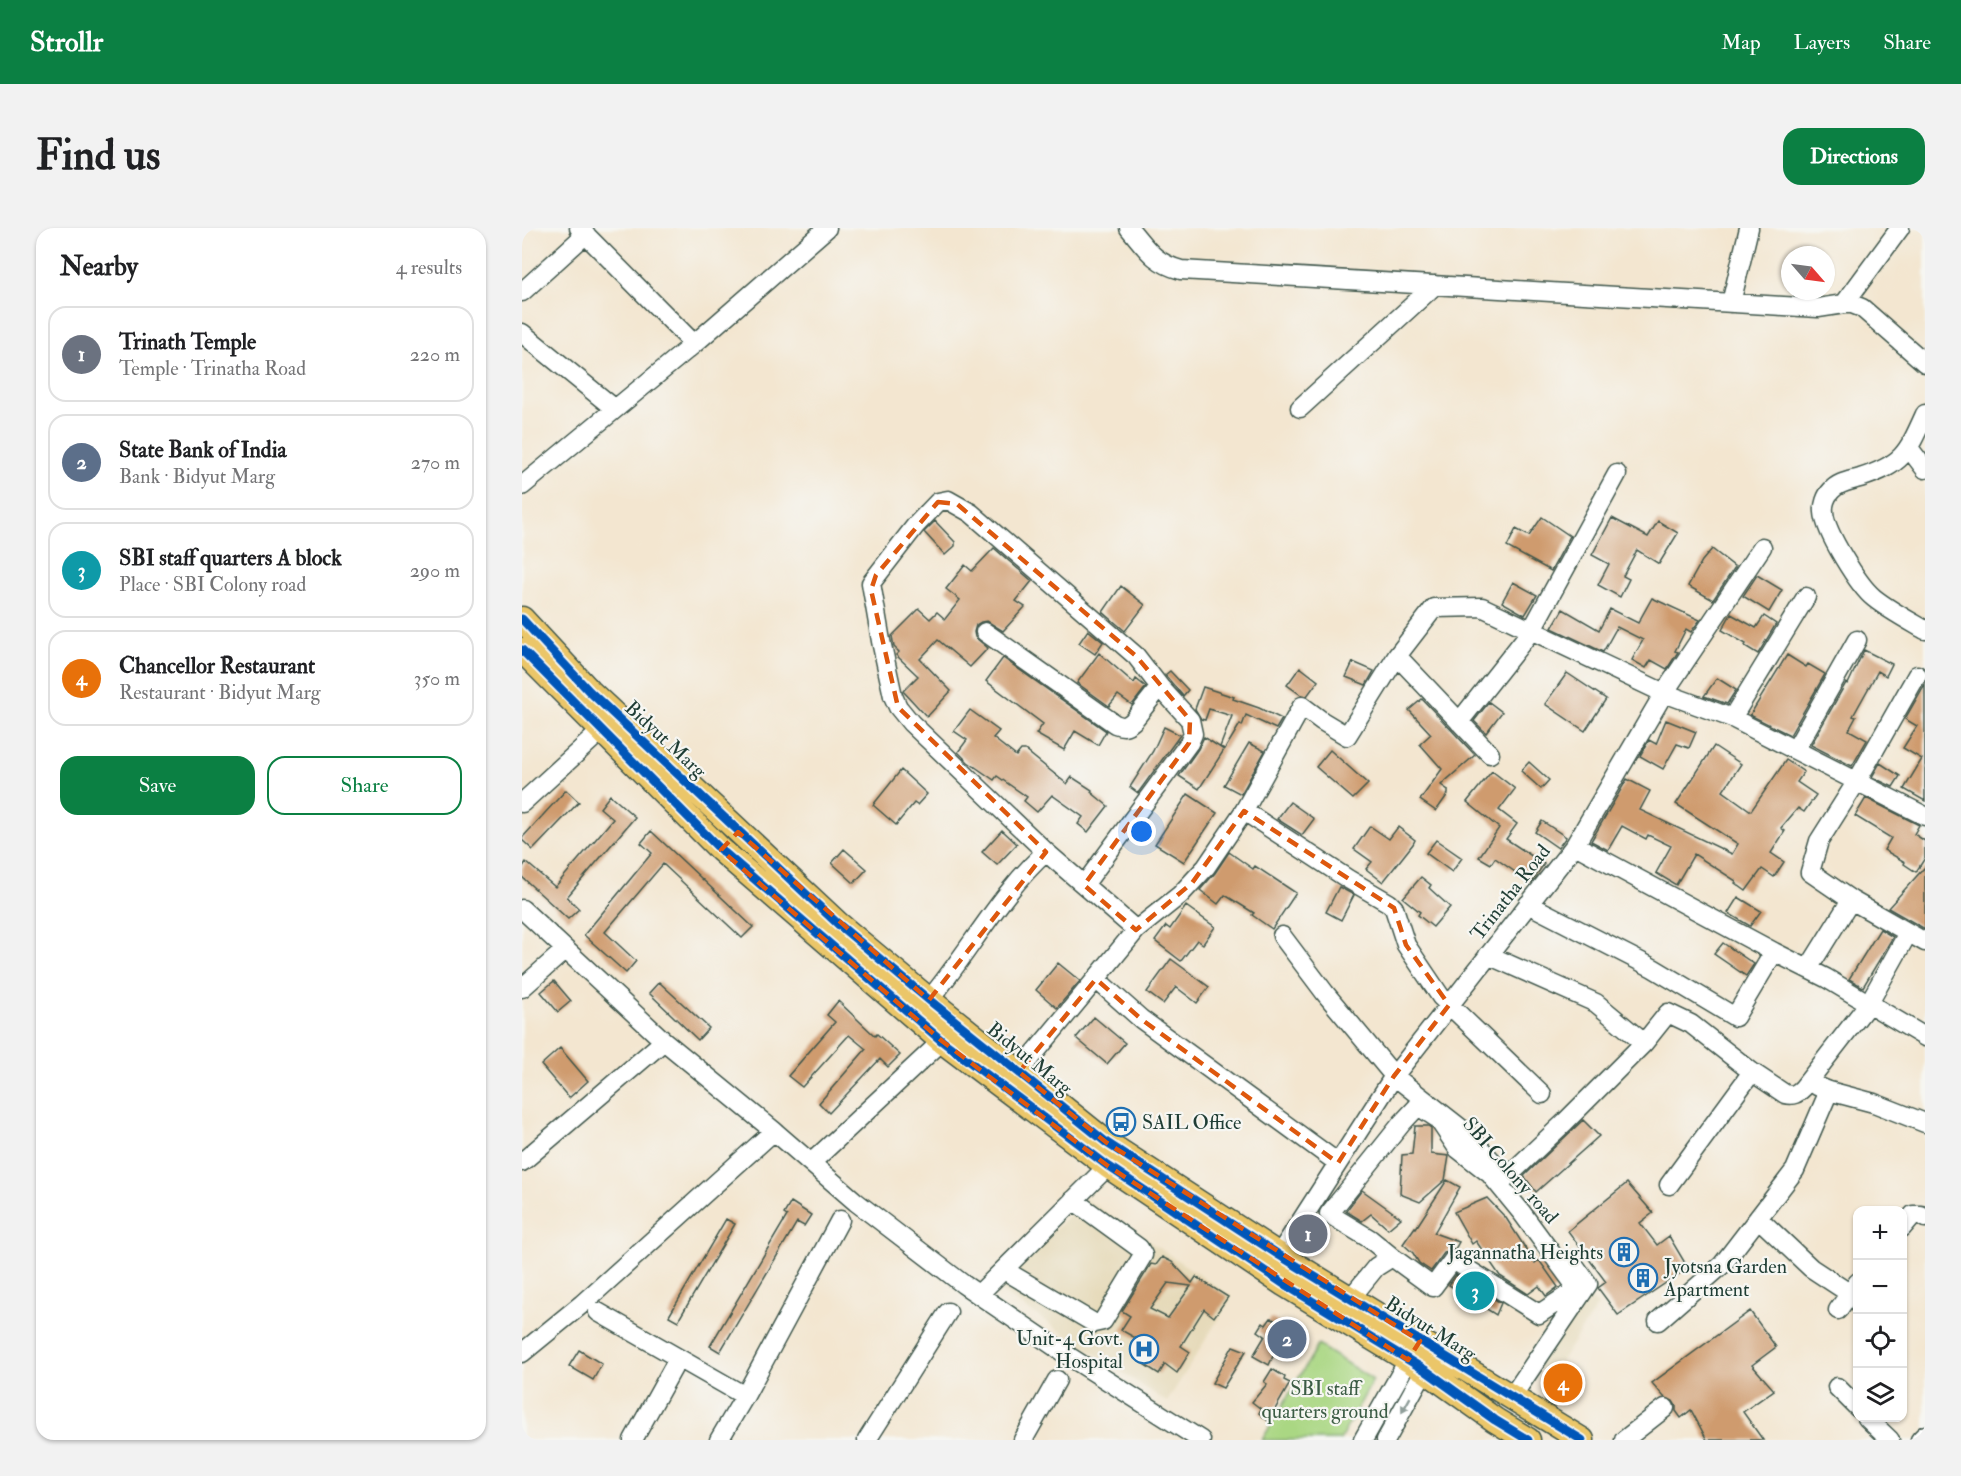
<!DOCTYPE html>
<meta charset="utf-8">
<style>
body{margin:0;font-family:"IM FELL Double Pica",serif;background:#f2f2f2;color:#202124}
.controls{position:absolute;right:18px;bottom:18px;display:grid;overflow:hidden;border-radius:12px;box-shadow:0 2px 4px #0004}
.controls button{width:54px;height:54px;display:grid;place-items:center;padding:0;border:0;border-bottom:2px solid #e0e0e0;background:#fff;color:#202124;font:30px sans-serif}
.compass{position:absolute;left:1259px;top:18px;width:54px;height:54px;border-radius:50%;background:#fff;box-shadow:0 2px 4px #0004;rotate:118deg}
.you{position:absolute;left:620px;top:604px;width:21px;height:21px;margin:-15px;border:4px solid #fff;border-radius:50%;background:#1a73e8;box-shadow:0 0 0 9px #1a73e833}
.badge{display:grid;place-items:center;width:39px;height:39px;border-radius:50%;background:#0b8043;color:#fff;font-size:20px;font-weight:700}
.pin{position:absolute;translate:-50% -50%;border:3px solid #fff;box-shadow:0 2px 6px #0006}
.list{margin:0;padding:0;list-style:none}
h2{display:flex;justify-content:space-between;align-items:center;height:78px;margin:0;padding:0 24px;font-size:26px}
h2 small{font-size:20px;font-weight:400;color:#757577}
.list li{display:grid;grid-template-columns:39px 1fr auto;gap:18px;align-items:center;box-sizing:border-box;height:96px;margin:0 12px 12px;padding:0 12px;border:2px solid #e0e0e0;border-radius:18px}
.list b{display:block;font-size:22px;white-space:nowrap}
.list p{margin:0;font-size:20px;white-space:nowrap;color:#757577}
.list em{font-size:20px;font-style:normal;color:#757577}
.actions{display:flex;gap:12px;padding:18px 24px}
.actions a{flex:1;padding:14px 0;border:2px solid #0b8043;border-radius:18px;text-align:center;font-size:21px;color:#0b8043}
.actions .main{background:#0b8043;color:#fff}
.icon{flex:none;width:33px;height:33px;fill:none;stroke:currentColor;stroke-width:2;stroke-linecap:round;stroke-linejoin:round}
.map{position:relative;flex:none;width:1403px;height:1212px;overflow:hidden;border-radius:18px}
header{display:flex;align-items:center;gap:36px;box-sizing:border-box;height:84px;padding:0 30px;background:#0b8043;color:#fff}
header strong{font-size:28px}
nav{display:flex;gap:33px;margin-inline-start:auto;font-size:21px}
.intro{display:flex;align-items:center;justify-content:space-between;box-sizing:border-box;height:144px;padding:0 36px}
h1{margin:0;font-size:42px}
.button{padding:15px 27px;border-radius:18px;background:#0b8043;color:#fff;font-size:21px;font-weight:700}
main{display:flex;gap:36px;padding:0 36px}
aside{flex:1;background:#fff;border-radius:18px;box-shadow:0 2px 4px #0004}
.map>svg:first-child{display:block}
</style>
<header>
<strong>Strollr</strong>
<nav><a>Map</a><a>Layers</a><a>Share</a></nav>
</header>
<div class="intro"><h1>Find us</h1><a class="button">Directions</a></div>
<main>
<aside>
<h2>Nearby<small>4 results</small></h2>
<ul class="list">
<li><span class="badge" style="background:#6b7280">1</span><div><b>Trinath Temple</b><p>Temple · Trinatha Road</p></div><em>220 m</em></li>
<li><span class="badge" style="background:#5c6f8a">2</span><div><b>State Bank of India</b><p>Bank · Bidyut Marg</p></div><em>270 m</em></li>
<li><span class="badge" style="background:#0f9aa8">3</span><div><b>SBI staff quarters A block</b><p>Place · SBI Colony road</p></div><em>290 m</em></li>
<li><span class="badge" style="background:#e8710a">4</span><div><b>Chancellor Restaurant</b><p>Restaurant · Bidyut Marg</p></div><em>350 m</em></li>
</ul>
<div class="actions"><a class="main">Save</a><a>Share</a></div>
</aside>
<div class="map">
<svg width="1403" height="1212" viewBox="0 0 1403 1212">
<rect width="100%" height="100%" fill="#f6f6f2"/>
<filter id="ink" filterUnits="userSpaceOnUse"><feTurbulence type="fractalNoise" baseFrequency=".0167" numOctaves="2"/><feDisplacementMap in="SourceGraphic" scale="12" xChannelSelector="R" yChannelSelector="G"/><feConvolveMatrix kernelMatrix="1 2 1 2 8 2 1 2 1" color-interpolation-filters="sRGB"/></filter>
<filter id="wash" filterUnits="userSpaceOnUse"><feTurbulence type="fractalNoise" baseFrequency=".008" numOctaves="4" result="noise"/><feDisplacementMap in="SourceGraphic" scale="24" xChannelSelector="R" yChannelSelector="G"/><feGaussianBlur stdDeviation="1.35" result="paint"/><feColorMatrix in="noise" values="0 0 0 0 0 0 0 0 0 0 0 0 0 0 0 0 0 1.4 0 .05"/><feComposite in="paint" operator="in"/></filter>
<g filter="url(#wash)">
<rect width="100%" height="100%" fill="#f3e6d0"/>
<path fill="#e6daba" d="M564 971 710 1069 645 1174 472 1059Z
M1063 1068 1076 1077 1036 1137 1052 1152 1044 1162 1016 1138Z"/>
<path fill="#aad783" stroke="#648a5c" stroke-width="1.5" d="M796 1117 851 1152 818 1212H740Z"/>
<g id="blocks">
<path fill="#cf9b6e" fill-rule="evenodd" d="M1020 289 1048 308 1029 343 985 319 994 301 1007 308Z
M1090 290 1126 309 1136 293 1156 305 1137 336 1115 322 1101 348 1107 351 1098 369 1076 357 1087 336 1070 327Z
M413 293 433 314V318L423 327 402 304Z
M472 320 510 353 494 373 503 379 481 403 465 393 459 394 454 397 452 404 453 409 466 420 448 439 416 412 398 431 429 463 405 489 381 463 396 448 374 427 377 424 372 419 370 408 397 381 408 391 415 384 423 391 438 372 424 361 443 337 450 343Z
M1190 321 1213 339 1191 372 1166 358 1180 333Z
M1235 347 1260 362 1247 384 1221 368Z
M991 354 1015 367 1003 387 980 374Z
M599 358 623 377 603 403 581 384Z
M1130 370 1178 392 1169 404 1164 401 1153 423 1156 424 1145 441 1129 432 1124 440 1110 432 1121 412 1095 399 1081 424 1030 400 1041 381 1077 402 1088 381 1116 395Z
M1209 386 1234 400 1242 388 1254 396 1236 426 1223 418 1224 416 1200 402Z
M566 402 581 414 573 426 557 415Z
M1342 422 1370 436 1364 448 1356 443 1331 488 1334 489 1327 502 1345 512 1330 538 1289 517 1324 455 1326 456Z
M577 425 612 455 614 451 624 459 610 477 596 467 587 478 555 455Z
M1265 427 1284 439 1286 436 1303 446 1268 507 1228 487Z
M481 430 584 503 576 517 553 503 542 522 514 506 521 496 464 453Z
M831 434 852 443 844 457 824 449Z
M778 439 796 453 785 468 779 467 765 457Z
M648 443 666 462 661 468 643 447Z
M1045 445 1084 471 1063 503 1023 476Z
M1195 450 1214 462 1205 476 1182 468Z
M1403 456V573L1382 561 1400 531 1381 520 1395 498 1383 491Z
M681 459 712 469 711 471 737 480 760 491 754 501 724 487 720 498 718 496 703 521 698 519 710 488 687 481 683 492 679 491 673 481Z
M900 471 953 527 919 557 926 562V566L914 583 898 572 920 541 898 516 909 506 887 482Z
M967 474 980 484 964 505 952 493Z
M448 482 477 503 471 510 494 528 499 522H503L545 556 550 549 570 562 569 564 586 578 566 604 556 596 561 589 530 567 515 584 502 573 505 569 475 548 472 552 446 534 436 524 445 512 432 503Z
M1144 492 1174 504 1167 520 1155 516 1141 541 1118 528 1127 512 1134 516Z
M642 499 658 507 616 565 608 559 631 523Z
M682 509 702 522 677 561 657 548 676 521Z
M727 515 743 523 719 566 702 557Z
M1192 518 1219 536 1201 563 1229 583 1264 532 1282 544 1275 554 1294 567 1282 584 1276 580 1259 600 1263 603 1249 625 1262 634 1252 649 1240 641 1224 663 1213 655 1214 653 1172 626 1154 657 1134 645 1149 618 1126 607 1124 611 1100 598 1086 622 1069 613 1105 551 1128 563 1118 582 1210 626 1216 616 1154 576Z
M808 522 846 556 831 571 794 539Z
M1007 534 1027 552 1019 561 999 543Z
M1358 535 1378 548 1371 559 1350 549Z
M379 542 405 566 395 577 392 575 374 597 351 577Z
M970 543 993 561 977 582 995 596 984 611 1022 636 1009 655 973 630 969 636 957 629 977 600 945 574Z
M44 562 57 574 11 622 0 612V610Z
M666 566 695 585 662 634 633 616Z
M88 567 113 589 45 669 57 681 46 691 0 649V640L4 634 33 659 91 591 78 580Z
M1344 570 1397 597 1392 606 1403 613V630L1394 644 1382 636 1383 634 1362 622 1369 610 1333 588Z
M768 574 792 591 780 607 755 591Z
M1020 593 1044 609 1036 620 1013 604Z
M848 598 867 611 876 599 893 612 891 616 861 654 844 641 850 634 832 621Z
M480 602 495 616 475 637 460 624Z
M129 603 231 699 220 710 141 636 83 704 114 733 104 745 62 707 130 625 119 615Z
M914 612 940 630 930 644 904 625Z
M322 621 345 641 332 655 310 635Z
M707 624 731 641 733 638 774 665 750 701 730 687 732 685 703 667 696 676 678 662 693 645Z
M1403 639V701L1366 680Z
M899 649 909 657 907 660 928 679 911 699 896 687 898 684 881 670Z
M817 659 832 667 819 692 804 684Z
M1216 669 1239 683 1228 698 1206 685Z
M664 678 693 699 681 716 675 712 659 733 633 713 644 698 648 701Z
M1358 701 1371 709 1341 759 1327 751Z
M1201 715 1232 736 1224 748 1192 726Z
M649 731 687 759 675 775 654 759 641 776 625 764Z
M536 735 558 753 535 780 514 762Z
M32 753 49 773 36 784 19 764Z
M137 754 187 800 176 812 127 765Z
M316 773 353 808 355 806 378 827 366 839 358 831 307 885 297 875 344 821 327 807 280 859 266 848 313 794 305 787Z
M572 789 603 815 585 836 554 810Z
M38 820 66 853 47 870 19 837Z
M1061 892 1077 908 1014 964 1002 948Z
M893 898H906L909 900V926L927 928 923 952 898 974 878 966 880 927 890 926Z
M925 952 938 959 912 1005 937 1014 933 1021 927 1022 922 1025 909 1043 897 1035 891 1025 881 1016 893 999 894 1000Z
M1105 955 1131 985 1118 995 1135 1017 1147 1008 1166 1040 1096 1087 1076 1060 1084 1054 1046 1003Z
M840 962 879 990 866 1001 849 986 840 993 824 983Z
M965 970 984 990 1013 1035 1017 1032 1036 1059 1024 1068 1017 1058 1006 1066 978 1048 954 1013 950 1016 932 984Z
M269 974 289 987 282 998 275 994 198 1124 188 1118 265 988 262 986Z
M204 991 213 996 156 1093 147 1088Z
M640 1029 650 1034 670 1055 674 1049 706 1069 692 1089 682 1081 659 1118 668 1124 655 1145 643 1136 637 1146 617 1133 628 1118 599 1102 608 1088 600 1083 629 1036 634 1037ZM646 1055 669 1058 646 1090 628 1081Z
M934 1047 979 1075 974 1087 927 1057Z
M1228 1083 1254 1119 1230 1137 1252 1162 1221 1184 1241 1212H1185L1169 1182 1159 1190 1154 1183V1178L1151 1173 1142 1169 1130 1155Z
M749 1090 772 1105 769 1110 774 1113 768 1123 756 1117 747 1137 731 1128 743 1108 736 1103 741 1095 744 1097Z
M711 1118 724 1123 701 1160 690 1155Z
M57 1122 80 1136 71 1152 47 1138Z
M750 1141 763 1149 762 1152 768 1155 752 1183 750 1182 746 1193 737 1185 739 1181 730 1174 745 1156 742 1154Z"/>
</g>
</g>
<g filter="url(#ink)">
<use href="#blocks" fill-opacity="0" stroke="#3f564b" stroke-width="1.5"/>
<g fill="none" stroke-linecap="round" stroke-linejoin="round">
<g stroke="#3f564b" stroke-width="21">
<path id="minor" d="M57 0 172 116
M607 0C624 20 632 35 659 42L1296 80 1322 76H1330L1340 80 1403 135
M0 64 64 6
M1209 75 1227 0
M1322 76 1378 0
M0 105 93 181
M778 180 913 57
M1403 186C1385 226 1381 236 1338 250 1328 253 1316 254 1309 263 1304 268 1301 277 1302 284 1303 304 1337 358 1352 370 1367 382 1386 392 1403 402
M1387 220 1403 241
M0 258 172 116 305 0
M463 404 593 496C601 499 604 499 611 493L638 459
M875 428 968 526
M1210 490 1284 369
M937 494 1009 403 1095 246
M1273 522 1335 412
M0 575 79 503
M722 583 826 651 867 675 872 680 884 717 919 769 1020 866
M1053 617 1252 724
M524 624 389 495 376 479 371 468 359 413 349 355 394 297 416 274 426 272 449 285 614 428 638 459 668 492 671 506 667 515 562 657
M1329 672 1403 714
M1006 676 1131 740 1213 789 1252 724 1304 750 1403 809
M0 681 142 813 252 903 334 974 441 1056 548 1129 679 1212
M760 708 803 765 872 848 941 902 981 945
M966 727 1074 775 1122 815 1146 785 1169 796 1230 844 1263 866C1271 868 1275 866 1281 860L1347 775 1386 705
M1286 741 1329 672 1288 644 1297 613 1335 553 1395 447
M574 751 614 702 658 667 684 639 722 583 780 478 800 493 825 508 875 428 912 380 960 379 1142 465 1210 490 1403 588
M0 760 43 722
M407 772C446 726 478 665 524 624L614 702
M497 844 574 751 619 791 816 935
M1295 858 1307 863 1352 875 1403 895
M0 934 142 813
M289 935 420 813
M985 949 1043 894 1122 815
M1147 957 1230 844
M1236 990 1289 1040 1327 1065
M1380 1000 1391 987H1399L1403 990
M757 1027 872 848 1053 617 1142 465 1240 319
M482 1042 572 1095 581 1093 621 1027 617 1020 551 972
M457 1066 586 938
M828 1071 854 1039 870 1029 911 1059 931 1032 1017 1086 1049 1065 1052 1056 1000 985 968 946 936 921 916 891 896 878 880 895 807 986 848 1011 870 1029
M1316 1082 1336 1054
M76 1084 223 1168
M1136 1093 1200 1037 1273 942 1307 863
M0 1125 60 1076 252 903
M1315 1159 1336 1180
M989 1170 1066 1056 1051 1035
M1345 1190 1368 1212
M111 1212 156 1131
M197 1212 223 1168 318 992
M345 1212 426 1084
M501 1212 535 1152
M841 1212 892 1122
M864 1212 908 1132
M1102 1212 1143 1180
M1398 1212 1403 1207"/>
</g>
<g stroke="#3f564b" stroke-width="27">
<path id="major" d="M0 391 67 463 316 696 407 772 585 915 757 1027 1060 1212
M0 422 199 622 420 813 586 938 762 1056 903 1142 973 1192 1006 1212"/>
</g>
<use href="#minor" stroke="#fff" stroke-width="18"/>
<use href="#major" stroke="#ebc669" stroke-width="24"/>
<g stroke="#f6f6f2" stroke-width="13">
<path id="cycleway" d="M0 391 67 463 316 696 407 772 585 915 757 1027 1060 1212
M0 422 199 622 420 813 586 938 762 1056 903 1142 973 1192 1006 1212"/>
</g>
<use href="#cycleway" stroke="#0057b8" stroke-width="9"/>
</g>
<defs><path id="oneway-solid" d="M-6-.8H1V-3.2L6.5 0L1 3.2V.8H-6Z" transform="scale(1.5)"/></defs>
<use fill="#8f9e9a" href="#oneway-solid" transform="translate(884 1177) rotate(119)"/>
</g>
<path fill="none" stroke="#de580e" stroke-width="4.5" stroke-dasharray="12 8" stroke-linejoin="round" d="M416 274 435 276 614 428 668 492 667 515 562 657 614 702 670 655 722 583 872 680 884 717 927 777 872 848 816 935 619 791 574 751 497 844 585 915 898 1113 886 1132 586 938 420 813 199 622 216 604 407 772 524 624 376 479 349 362 354 347Z"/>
<defs>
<g id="bus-ring" transform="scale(1.5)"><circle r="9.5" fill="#f6f6f2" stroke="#1f6fb2" stroke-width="1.5"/><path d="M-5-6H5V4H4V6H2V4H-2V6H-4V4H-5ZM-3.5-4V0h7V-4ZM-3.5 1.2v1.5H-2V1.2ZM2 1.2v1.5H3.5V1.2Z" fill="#1f6fb2"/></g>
<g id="building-ring" transform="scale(1.5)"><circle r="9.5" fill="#f6f6f2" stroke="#1f6fb2" stroke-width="1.5"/><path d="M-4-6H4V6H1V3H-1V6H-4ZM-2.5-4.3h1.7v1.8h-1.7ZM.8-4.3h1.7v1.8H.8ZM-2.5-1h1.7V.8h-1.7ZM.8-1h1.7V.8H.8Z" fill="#1f6fb2"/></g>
<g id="hospital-ring" transform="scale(1.5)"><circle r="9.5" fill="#f6f6f2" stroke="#1f6fb2" stroke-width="1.5"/><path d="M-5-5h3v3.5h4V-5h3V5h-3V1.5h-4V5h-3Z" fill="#1f6fb2"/></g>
</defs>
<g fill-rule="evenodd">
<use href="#bus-ring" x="599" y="894"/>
<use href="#building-ring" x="1102" y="1024"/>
<use href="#building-ring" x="1121" y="1050"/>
<use href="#hospital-ring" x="622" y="1121"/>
</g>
<g text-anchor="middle" stroke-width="4.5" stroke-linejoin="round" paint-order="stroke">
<g font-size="20" fill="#1f3d34" stroke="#f6f6f2">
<text transform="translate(144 511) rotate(43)" y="7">Bidyut Marg</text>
<text transform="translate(988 664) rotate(-52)" y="7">Trinatha Road</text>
<text transform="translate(508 830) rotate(39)" y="7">Bidyut Marg</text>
<text transform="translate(989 942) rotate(49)" y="7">SBI Colony road</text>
<text transform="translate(909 1100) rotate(32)" y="7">Bidyut Marg</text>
</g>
<g font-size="20" fill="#1f3d34" stroke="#f6f6f2" text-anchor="start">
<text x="620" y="901">SAIL Office</text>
<text x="1081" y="1031" text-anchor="end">Jagannatha Heights</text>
<text x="1142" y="1045">Jyotsna Garden<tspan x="1142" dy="23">Apartment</tspan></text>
<text x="601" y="1117" text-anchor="end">Unit-4 Govt.<tspan x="601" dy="23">Hospital</tspan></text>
</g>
<g font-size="20" fill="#3b5c44" stroke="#f6f6f2">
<text x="803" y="1167">SBI staff<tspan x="803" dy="23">quarters ground</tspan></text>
</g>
</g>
</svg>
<div class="controls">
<button>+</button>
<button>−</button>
<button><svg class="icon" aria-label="locate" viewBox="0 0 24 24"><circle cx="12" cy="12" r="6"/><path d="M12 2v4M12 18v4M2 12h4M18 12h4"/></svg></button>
<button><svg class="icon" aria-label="layers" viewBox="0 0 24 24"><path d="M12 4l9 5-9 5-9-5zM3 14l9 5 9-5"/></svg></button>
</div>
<svg class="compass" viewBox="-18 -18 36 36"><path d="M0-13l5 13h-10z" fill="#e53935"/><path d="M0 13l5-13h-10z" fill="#757577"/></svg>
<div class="you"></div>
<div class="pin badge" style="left:786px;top:1006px;background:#6b7280">1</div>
<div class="pin badge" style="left:765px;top:1111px;background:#5c6f8a">2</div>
<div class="pin badge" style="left:953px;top:1063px;background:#0f9aa8">3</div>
<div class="pin badge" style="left:1041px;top:1155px;background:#e8710a">4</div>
</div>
</main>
